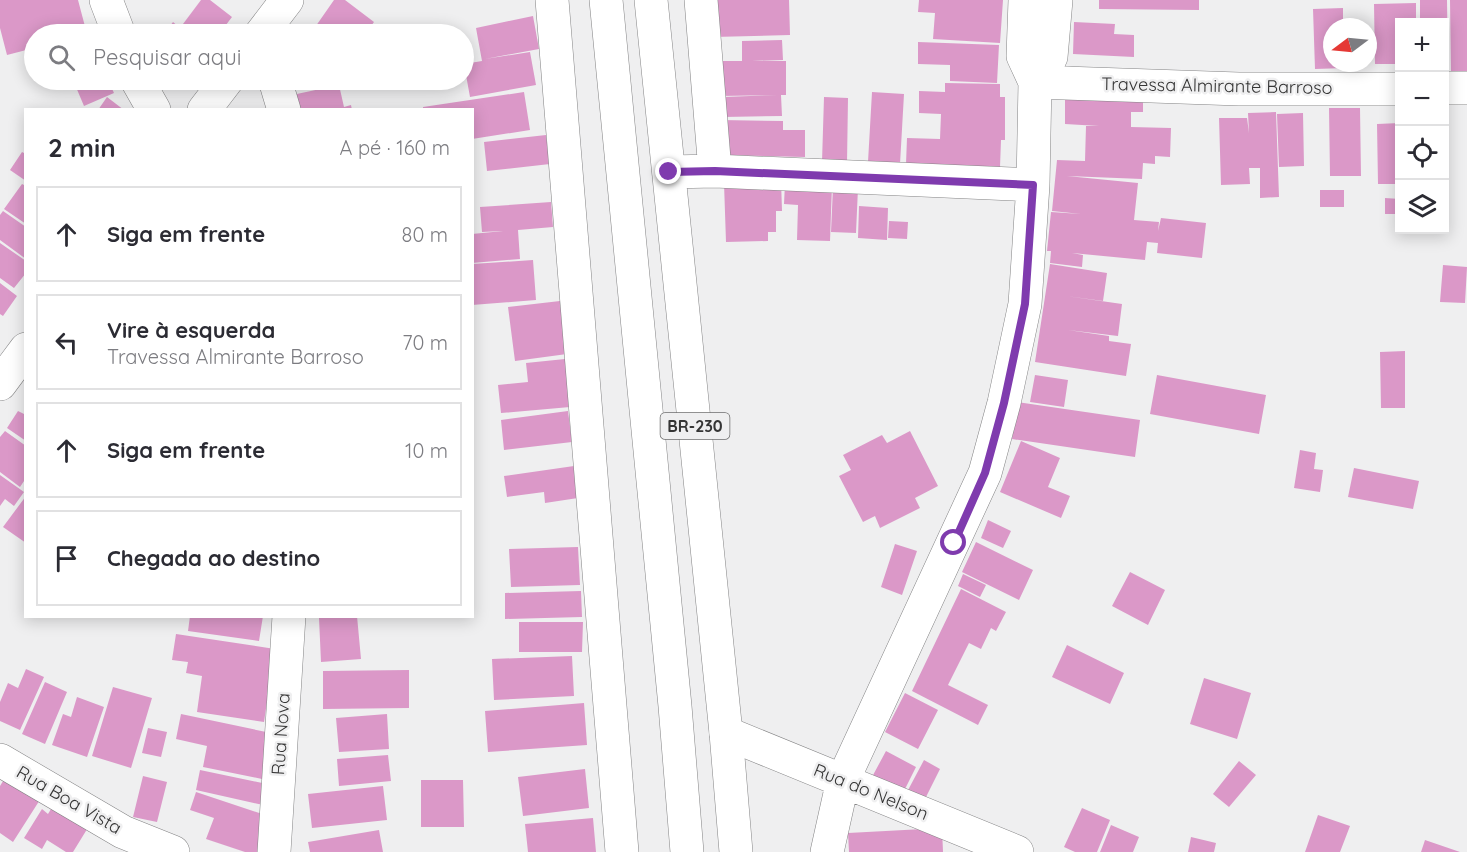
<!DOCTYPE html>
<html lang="pt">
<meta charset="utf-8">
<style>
body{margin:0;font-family:Quicksand,sans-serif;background:#f7f7f7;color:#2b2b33}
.controls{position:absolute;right:18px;top:18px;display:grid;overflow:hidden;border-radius:0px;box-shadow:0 3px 15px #0003}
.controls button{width:54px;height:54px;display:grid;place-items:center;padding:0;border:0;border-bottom:2px solid #e1e1e2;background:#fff;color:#2b2b33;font:30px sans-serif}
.compass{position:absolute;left:1323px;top:18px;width:54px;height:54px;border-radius:50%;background:#fff;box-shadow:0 3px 15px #0003;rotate:254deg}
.stop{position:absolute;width:18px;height:18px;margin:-14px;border:4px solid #7f3bae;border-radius:50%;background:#fff}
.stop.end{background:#7f3bae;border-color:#fff;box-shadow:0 2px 6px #0008}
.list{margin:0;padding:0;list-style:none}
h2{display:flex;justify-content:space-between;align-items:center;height:78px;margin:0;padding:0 24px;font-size:26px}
h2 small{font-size:20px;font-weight:400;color:#7c7c81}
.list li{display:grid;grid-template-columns:39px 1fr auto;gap:18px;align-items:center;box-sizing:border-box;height:96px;margin:0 12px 12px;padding:0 12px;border:2px solid #e1e1e2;border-radius:0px}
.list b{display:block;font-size:22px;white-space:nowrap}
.list p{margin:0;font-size:20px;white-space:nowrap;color:#7c7c81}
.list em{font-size:20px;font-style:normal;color:#7c7c81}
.icon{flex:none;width:33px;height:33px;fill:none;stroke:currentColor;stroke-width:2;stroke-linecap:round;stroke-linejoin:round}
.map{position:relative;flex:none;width:1467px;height:852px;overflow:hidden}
.search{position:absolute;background:#fff;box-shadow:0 3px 15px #0003;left:24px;top:24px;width:450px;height:66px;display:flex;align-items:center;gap:15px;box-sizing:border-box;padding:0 21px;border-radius:33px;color:#7c7c81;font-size:22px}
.panel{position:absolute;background:#fff;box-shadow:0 3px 15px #0003;left:24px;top:108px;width:450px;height:510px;border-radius:0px}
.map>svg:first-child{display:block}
</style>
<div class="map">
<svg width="1467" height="852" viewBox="0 0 1467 852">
<rect width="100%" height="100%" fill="#efeff0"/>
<path fill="#db98c8" d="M0 0H78L87 34H34V48L7 55 0 28Z
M201 0H210L232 17 219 34H164L173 22 180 28Z
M334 0H345L374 22 365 34H313L311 33Z
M712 0H789L790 35 713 37Z
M919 0H1003L1000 43 933 39 935 13 918 12Z
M1099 0H1199V10L1099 9Z
M1420 0H1447L1448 73H1444V22H1420Z
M1450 0H1467V73H1451Z
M1416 3V22H1400V64H1375L1374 4Z
M1343 8V27H1332V63H1345V68L1315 69 1313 9Z
M533 16 539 49 485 59 530 52 536 85 470 97 464 64 482 61 476 28Z
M1074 22 1115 24 1114 34 1134 35V57L1073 54Z
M782 40 783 60 752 61H786V95H781L782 116 723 117V97L778 95 720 96 719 61H742V41Z
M918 42 999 45 997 83 950 81V65L918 64Z
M73 80H108L114 93 84 106Z
M945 83 1000 84V97H1005V140H1001L1000 167 906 164 907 138 940 139 941 114 919 113V91L945 92Z
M339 85 344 107 351 105 352 110H295L292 95Z
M524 92 530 130 472 139V110H423V107Z
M872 92 904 94 900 164 868 162Z
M107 97 124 110H98Z
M824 97 848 98 847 163 822 162Z
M1065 98 1143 101V112H1131V127L1171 128 1170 157 1155 156V164L1143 163 1142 179 1067 176 1138 183 1134 220 1159 222 1158 231 1161 218 1206 223 1202 258 1157 253 1158 243 1147 242 1145 260 1072 253 1083 255 1082 267 1050 263 1051 251H1047L1051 212 1081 214 1052 211 1057 160 1085 161 1086 126H1099L1065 124Z
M1329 108H1360L1361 176H1330Z
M1276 112 1279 197 1260 198V168H1249L1250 184 1221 185 1219 118H1247L1249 133 1248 113Z
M1303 113 1304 166 1279 167 1277 114Z
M720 120 783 121V130H805V157L720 155Z
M1400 123V184H1378L1377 124Z
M546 135 550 164 487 171 484 142Z
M22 152 26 154V181L10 170Z
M781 180 782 211H776V232H768V241L726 242 724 183Z
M785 183 832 185 830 241 797 240 798 205 784 204Z
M22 184 26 186V224L4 209Z
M833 187 858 188 856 233 831 232Z
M1320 190H1344V207H1320Z
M1385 198 1400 199V214H1385Z
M551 202 553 227 518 230 520 259 472 263V234L503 231 482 232 480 207Z
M859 206 888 208 887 240 858 238Z
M3 211 26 227V259L0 240V215Z
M889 221 908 222 907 239 888 238Z
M0 243 26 261V273L14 288 0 278Z
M533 260 536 300 472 305V264Z
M1050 264 1107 273 1103 301 1066 296 1122 304 1118 336 1068 330 1109 336V341L1131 344 1126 376 1035 362Z
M1443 265 1467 267 1465 303 1440 302Z
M0 283 17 296 3 316 0 314Z
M560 301 567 354 515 361 508 307Z
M1405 351V408H1381L1380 352Z
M565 359 570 407 501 413 498 385 528 382 526 363Z
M1035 375 1068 380 1064 407 1030 402Z
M1157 375 1266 395 1259 434 1150 414Z
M1017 402 1140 420 1135 457 1012 439Z
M18 411 26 415V441L7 428Z
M568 411 572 442 504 450 501 420Z
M5 431 26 446V478L20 487 0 472V437Z
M910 431 938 486 915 498 920 508 880 528 875 516 863 522 839 476 851 470 843 455 882 435 887 443Z
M1021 441 1060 458 1048 487 1070 496 1061 518 1000 492Z
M1300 450 1316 453 1314 469 1323 470 1320 492 1294 488Z
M574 466 578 498 545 503 544 492 507 497 504 476Z
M1354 468 1419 481 1413 509 1348 497Z
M0 475 24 492 14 506 5 499 0 506Z
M26 496V543L3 527Z
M988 520 1011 531 1003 548 981 538Z
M976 542 1033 570 1019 600 962 572Z
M895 544 917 551 902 595 881 587Z
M578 547 580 585 511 587 509 549Z
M1130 572 1165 590 1148 625 1112 606Z
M963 574 986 585 980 597 958 586Z
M961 589 1006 612 996 631 991 628 981 649 969 643 948 685 988 705 978 725 912 691Z
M581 591 582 617 505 619V593Z
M190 616H263L259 641 188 631Z
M357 616 361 659 321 662 319 618Z
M519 622H583L582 652H519Z
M176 634 275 649 264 722 197 712 202 676 186 673 188 662 172 660Z
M1067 645 1124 673 1110 704 1052 677Z
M572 656 574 696 494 700 492 659Z
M26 669 44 677 20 730 0 721V702L8 683 18 688Z
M409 670V708L323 709V671Z
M1204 678 1251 693 1237 739 1190 724Z
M45 682 67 692 45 744 22 734Z
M113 687 152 698 131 768 92 756Z
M905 693 938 710 918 749 885 732Z
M77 697 104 707 87 757 52 745 63 714 71 717Z
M584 703 587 745 488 752 485 711Z
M181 714 271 733 262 779 203 767 207 746 176 739Z
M387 714 389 749 339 752 336 718Z
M148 728 167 732 161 757 142 753Z
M886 751 916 767 903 793 872 777Z
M388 755 391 781 339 786 337 759Z
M924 760 940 769 924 801 907 792Z
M1239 761 1256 775 1229 807 1213 794Z
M585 769 589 808 523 816 518 777Z
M200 770 267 784 263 805 196 790Z
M8 773 43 795 13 842 0 833V786Z
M143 776 167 782 157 822 133 817Z
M421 780H463L464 827H421Z
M383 786 387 820 312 828 308 794Z
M196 792 274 818 263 852H245L206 839 214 818 190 810Z
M54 804 89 826 73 852H66L47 840 42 849 24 838 42 809 48 814Z
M1082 808 1110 820 1097 852H1075L1064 847Z
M1318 815 1350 826 1340 852H1305Z
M593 818 596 852H528L525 824Z
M1111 825 1139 837 1133 852H1100Z
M942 828 943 852H849L848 833Z
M379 830 383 852H310L308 842Z
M1191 837 1216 843 1214 852H1188Z
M1425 840 1460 852H1421Z"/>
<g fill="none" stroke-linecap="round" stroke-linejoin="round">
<g stroke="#848485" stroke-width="34">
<path id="minor" d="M106 0 119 34
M552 0 622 852
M701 0 715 171
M261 34 287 0
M137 80 154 110
M275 80 284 110
M1035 82 1239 89H1400
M1035 82 1051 57 1056 0
M1444 88H1467
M204 110 227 80
M669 172 715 171 1033 185
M0 384 26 349
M726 733 1017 852
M0 760 123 832 173 852
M274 852 289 616
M827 852 843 780 985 473 1004 403 1025 304 1033 185 1035 82 1023 56 1025 0"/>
</g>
<g stroke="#848485" stroke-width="34">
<path id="major" d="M606 0 675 706 687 852
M651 0 726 733 736 852"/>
</g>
<use href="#minor" stroke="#fff" stroke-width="33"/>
<use href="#major" stroke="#fff" stroke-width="33"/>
</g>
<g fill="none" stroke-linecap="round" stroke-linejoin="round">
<path stroke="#7f3bae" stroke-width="8" d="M669 172 715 171 1033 185 1025 304 1004 403 985 473 954 543"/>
</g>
<g text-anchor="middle" stroke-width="5" stroke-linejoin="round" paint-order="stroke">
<rect fill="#efeff0" stroke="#6d6d6d" stroke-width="1.5" x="660.5" y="413" width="69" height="26" rx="4.5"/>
<g font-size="16" font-weight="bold" fill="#353535">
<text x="695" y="432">BR-230</text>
</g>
<g font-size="18" fill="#353535" stroke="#efeff0">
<text transform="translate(1217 86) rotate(1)" y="6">Travessa Almirante Barroso</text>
<text transform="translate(281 734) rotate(-86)" y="6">Rua Nova</text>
<text transform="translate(871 792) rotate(22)" y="6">Rua do Nelson</text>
<text transform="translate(69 800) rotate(30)" y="6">Rua Boa Vista</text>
</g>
</g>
</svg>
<div class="controls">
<button>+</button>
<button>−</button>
<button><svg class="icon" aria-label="locate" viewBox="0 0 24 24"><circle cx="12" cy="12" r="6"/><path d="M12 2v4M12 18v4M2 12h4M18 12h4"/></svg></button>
<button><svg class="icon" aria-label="layers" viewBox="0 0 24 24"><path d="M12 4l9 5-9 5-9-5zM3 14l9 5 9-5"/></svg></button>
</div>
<svg class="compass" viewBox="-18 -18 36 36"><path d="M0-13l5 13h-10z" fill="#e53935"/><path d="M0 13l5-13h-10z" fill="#7c7c81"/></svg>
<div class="stop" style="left:954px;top:543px"></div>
<div class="stop end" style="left:669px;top:172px"></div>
<div class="search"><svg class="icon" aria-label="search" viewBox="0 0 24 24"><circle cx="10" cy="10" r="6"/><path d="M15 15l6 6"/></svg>Pesquisar aqui</div>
<section class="panel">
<h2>2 min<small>A pé · 160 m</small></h2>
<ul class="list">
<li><svg class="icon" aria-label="ahead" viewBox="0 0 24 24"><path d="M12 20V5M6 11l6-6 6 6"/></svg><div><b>Siga em frente</b></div><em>80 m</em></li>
<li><svg class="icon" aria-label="left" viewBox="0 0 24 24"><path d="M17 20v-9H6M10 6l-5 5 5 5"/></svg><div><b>Vire à esquerda</b><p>Travessa Almirante Barroso</p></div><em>70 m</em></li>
<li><svg class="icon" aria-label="ahead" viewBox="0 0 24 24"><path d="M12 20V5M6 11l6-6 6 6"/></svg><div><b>Siga em frente</b></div><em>10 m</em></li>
<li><svg class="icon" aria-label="arrive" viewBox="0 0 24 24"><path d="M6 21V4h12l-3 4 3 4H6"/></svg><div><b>Chegada ao destino</b></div></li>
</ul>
</section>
</div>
